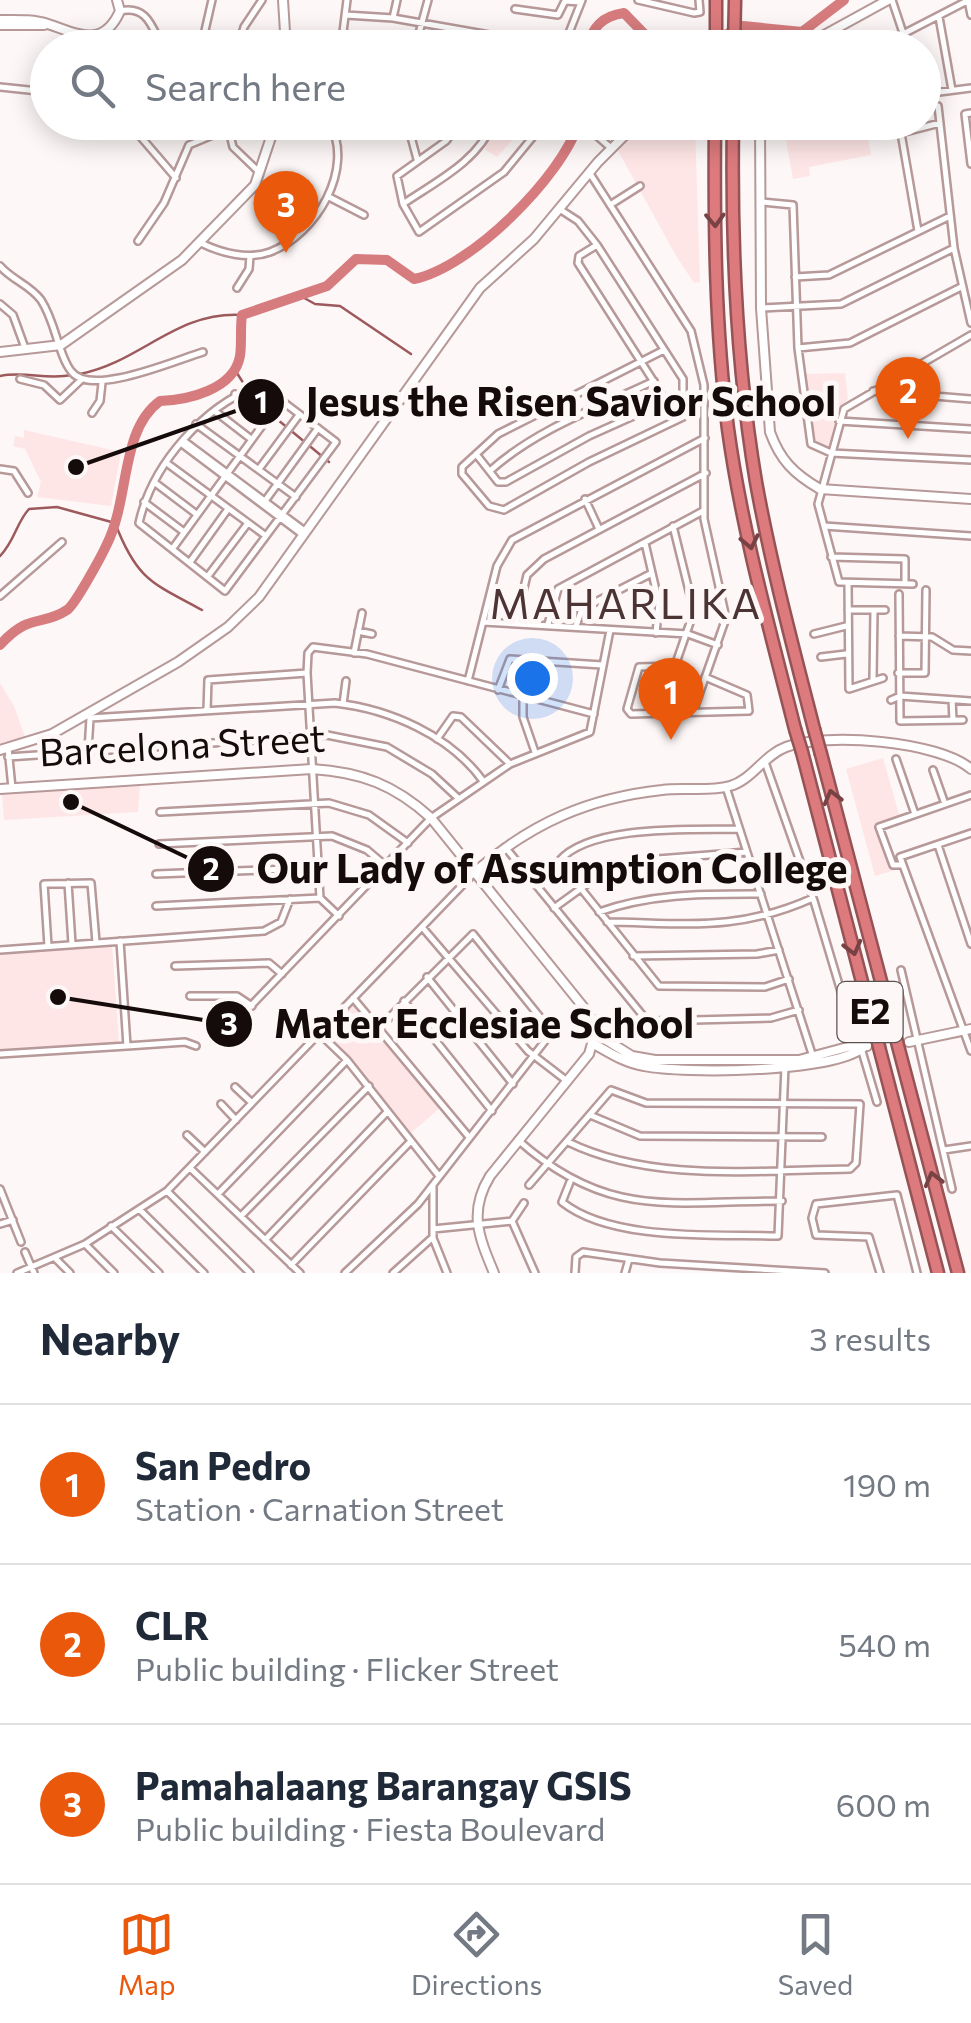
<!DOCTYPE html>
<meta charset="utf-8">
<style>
body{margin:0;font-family:Commissioner,sans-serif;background:#f6f6f7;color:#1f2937}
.you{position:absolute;left:532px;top:678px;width:35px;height:35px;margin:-25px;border:8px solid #fff;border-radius:50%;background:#1a73e8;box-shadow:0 0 0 15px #1a73e833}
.badge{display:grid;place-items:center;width:65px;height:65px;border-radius:50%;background:#ea580c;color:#fff;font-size:32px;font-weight:700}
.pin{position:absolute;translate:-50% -82px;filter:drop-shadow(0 2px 5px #0008)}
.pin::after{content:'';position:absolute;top:52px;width:35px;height:30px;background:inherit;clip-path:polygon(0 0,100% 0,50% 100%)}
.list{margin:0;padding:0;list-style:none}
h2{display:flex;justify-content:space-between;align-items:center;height:130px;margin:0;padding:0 40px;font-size:42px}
h2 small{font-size:32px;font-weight:400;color:#747a83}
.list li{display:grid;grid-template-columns:65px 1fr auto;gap:30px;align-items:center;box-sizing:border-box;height:160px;padding:0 40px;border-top:2px solid #e0e1e3}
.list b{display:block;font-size:38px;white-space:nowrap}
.list p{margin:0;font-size:32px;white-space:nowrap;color:#747a83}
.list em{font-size:32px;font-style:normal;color:#747a83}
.icon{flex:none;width:55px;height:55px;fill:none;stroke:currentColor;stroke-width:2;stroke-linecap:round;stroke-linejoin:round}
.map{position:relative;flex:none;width:971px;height:1273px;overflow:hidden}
.search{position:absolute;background:#fff;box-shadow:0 5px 25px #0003;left:30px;right:30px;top:30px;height:110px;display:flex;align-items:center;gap:25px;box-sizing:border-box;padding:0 35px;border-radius:55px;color:#747a83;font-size:38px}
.sheet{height:610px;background:#fff}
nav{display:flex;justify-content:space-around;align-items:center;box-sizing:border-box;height:140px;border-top:2px solid #e0e1e3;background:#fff;font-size:28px;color:#747a83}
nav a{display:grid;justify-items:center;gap:5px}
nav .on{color:#ea580c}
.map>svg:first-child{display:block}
</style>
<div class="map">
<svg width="971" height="1273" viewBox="0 0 971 1273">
<rect width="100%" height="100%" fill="#fdf7f7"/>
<path fill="#ffe6e6" d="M494 123H528L497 157 485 150Z
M642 123H695L700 282 694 283 675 254 617 149Z
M783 123H801L804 135 811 134 809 123H869L865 125 871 155 809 167 810 176 793 179Z
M845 373 848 399 838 408 829 446 818 445 812 439 803 374Z
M24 430 121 452 111 506 37 497 41 482 25 449 13 446 15 436 24 438Z
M0 683 14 706 25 737 0 745Z
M883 758 901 821 884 826 896 870 875 876 846 769Z
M140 786 138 812 4 820 2 793Z
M112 945 119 1042 0 1051V951Z
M352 1004 387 1037 441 1107 411 1133 327 1031Z"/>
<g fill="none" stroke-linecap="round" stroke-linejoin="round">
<path stroke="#9d5a5c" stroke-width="2.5" d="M297 294 315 304 340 306 411 354
M233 367 255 401 329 462
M80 374C141 362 176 311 242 315
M0 376C25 371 46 380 72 375
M0 556C15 541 16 523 29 509L57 507 115 523C137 580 152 583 202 610"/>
<path stroke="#d77c7e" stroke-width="10" d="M586 48C593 27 602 16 624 13L658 48
M699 48 743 26 802 32 844 0
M0 645C30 612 41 627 67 610 75 605 102 555 107 544 130 498 120 430 160 401 187 400 234 390 240 356 242 343 240 328 242 315L327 286 356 259 387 260 414 279C470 268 562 177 579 122"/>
<path stroke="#dad4d4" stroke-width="8" stroke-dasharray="8 4" stroke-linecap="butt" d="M867 1046 903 1043"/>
<g stroke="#b69998" stroke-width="10">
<path id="street" d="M638 0 694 13 700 12 699 0
M892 0 908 48
M968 0 971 15
M515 9 558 15 565 1 581 2
M120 11C148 5 152 28 163 48
M346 15 393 18 563 48 582 0
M939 17 952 90
M393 18 397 0
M342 41 383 48
M201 48 212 0
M238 48 244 27 262 0
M341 48 347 0
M415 48 428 0
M446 48 452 30
M480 48 482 37
M628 48 632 37
M876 48 969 0
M0 87 48 92
M924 94 971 88
M938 106 954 248 971 323
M971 113 965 114 971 164
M128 122 176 178
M227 122 233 147 259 172
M407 122 417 159
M460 122 446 141 397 176 403 204 419 232 504 172 545 122
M601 122 596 135 611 148
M615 122 627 134
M337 134 360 130 363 122
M589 172 691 331 704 385V519L726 618 693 712
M329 197 364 215
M761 202 793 205 798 348 811 444 831 453 971 460
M403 204C435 182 479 161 493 122
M610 205 640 186
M561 210 578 221 597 245 683 379V417L589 462 504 510 489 506 462 474V467L498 434 664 350
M918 231 901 133 940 123
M138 241 164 203 189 145 227 129
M201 243C221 253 248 260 270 252 316 235 356 168 329 122
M0 266C12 280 30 285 41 300 56 323 58 354 71 371 90 398 176 360 203 352
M795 277 829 275 950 216
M237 288 249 269 250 256
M0 304 13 315 25 348
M761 308 841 304 954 248
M798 348 850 343 961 287
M20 379 44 385 60 400 81 380
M261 385 336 442 225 591 139 523C152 464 205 404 261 385Z
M873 391 971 399
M235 394 268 418
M216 412 251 439
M92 413 100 401 102 383
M839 421 971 429
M196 424 296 497
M184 441 306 532
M182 444 303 535
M476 454 498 482H506L589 436 658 405 661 393 578 263 579 256 597 245
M168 464 266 536
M0 469 14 471 28 493
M259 469 299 415
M491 470C537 429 599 407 654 381
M154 482 195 513
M585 499 599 529
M265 501 318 428
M144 502 184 532
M824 526 971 536
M645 543 659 603 656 633
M173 548 280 401
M831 557 905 559V584
M190 562 228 509
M208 576 248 523
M848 583 849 689 883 678
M913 584 839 582 818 504 844 409 971 335
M899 594 900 721 963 720
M0 596 62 542
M848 610H885
M483 622 688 634 718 645
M516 622 527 575 544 559 706 473
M548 624 558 589 703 511
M576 626 582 609 652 573
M358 631 372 634
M814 634 846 626
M899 636 932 637 953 650 971 651
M354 653 362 613
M821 657 846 654
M675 666 639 667 627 709 631 714 749 711 747 695 705 677
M898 673H925L926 590
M873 679 874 610
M468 681 497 566 512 540 705 438
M498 690 510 659 602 665
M523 699V717L535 752
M891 700 900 696 971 701
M952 700 953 720
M343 704 346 681
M207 710 208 680 307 673
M659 712 694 611 673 526
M437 739 453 716 461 717 510 764
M8 748 12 788
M88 751 90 718 335 703C389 709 450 735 483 781
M8 757 327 735 387 747 432 774 458 798
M896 759 915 814
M765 762 814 901 854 1035
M933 770 945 804
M726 787 813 1057
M160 812 329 803 369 815 408 843
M739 829C693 830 590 824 559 861L659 986 765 987 789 979
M971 833 900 857 971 1051
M159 844 332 836 367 850 387 867
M938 845 971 944
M505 847 644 1017 654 1021 771 1018 799 1010
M901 865H893L879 827 971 795
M156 874 318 868
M68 883 72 944
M320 898 307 673 308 653 313 647 367 654 594 714
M156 906 320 898 339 916
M554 908 605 871 645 860 747 852
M599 912C652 893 705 894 761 894
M607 922C687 923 737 932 813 898
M422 927 528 1051 567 1081
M120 941 127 1046 185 1042 196 1046
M48 946 44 884 91 883 96 942
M0 950 264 931 281 922 290 899
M633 956 757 954 779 950
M175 966 269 963 282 974
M901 970 952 1189
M427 977 513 1084
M190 996H237L252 1006
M353 998 469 1137
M404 1001 492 1111
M319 1033 347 1060 439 1176
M221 1037 431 818 510 764 590 732 610 630
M861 1048 877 1102
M0 1054 127 1046
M235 1087 251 1102
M221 1104 236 1120
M590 1115 640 1136 822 1137
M187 1135 205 1152
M518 1140C608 1220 671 1201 782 1201
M944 1150 971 1146
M190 1168 300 1273
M570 1182 562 1202C612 1242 716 1234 778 1236L785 1066
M529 1185 611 1090 646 1103 860 1104 856 1163 850 1169C758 1170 652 1183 568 1142
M433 1187V1238L447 1273
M0 1189 21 1242
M167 1191 250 1273
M218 1194 347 1060
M139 1209 204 1273
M241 1216 369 1086
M512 1221 535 1273
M512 1221 524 1203
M0 1224 13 1220
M111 1226 159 1273
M433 1229 512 1221
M265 1240 387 1112
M85 1244 114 1273
M25 1252 34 1273
M56 1259 70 1273
M291 1265 411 1141
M17 1273 85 1244 167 1191 476 871
M345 1273 418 1204 552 1032 473 934 380 1027
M393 1273 432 1238
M575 1273 576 1257 583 1252 660 1263 825 1273
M625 1273 629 1259
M880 1273 869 1237 816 1235 812 1218 816 1204 897 1195 917 1273"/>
</g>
<g stroke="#b69998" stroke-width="12">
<path id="secondary" d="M283 0 286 48
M0 20C16 20 33 19 48 24 78 34 103 49 120 11L117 0
M0 25H44
M759 48 817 39 888 0
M760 122 761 308 770 432C780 460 794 474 820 489L971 499
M0 352 61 345 182 260 255 185 276 122
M0 750 52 734 178 662 228 627 259 597 480 288 534 239 598 162 638 122
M0 789 312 769C361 772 395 785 431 818L589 1014 595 1033 589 1054 490 1176C468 1212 479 1237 494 1273
M476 871C532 823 588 798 662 790 684 787 708 792 730 786 752 780 764 755 786 747 825 732 939 741 971 769
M595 1033 632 1056 655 1060H799L859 1044 867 1046
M909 1042 971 1029
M594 1044C610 1053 625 1063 644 1066 682 1074 838 1073 865 1046"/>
</g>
<g stroke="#965355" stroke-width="15">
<path id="highway" d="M716 48V0
M734 48 735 0
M715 122C714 225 715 328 728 429 742 531 770 630 795 729
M733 122C731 243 736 364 756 482 771 565 793 647 814 729
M802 752 938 1273
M821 754 958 1273"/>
</g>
<use href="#street" stroke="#fff" stroke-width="5"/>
<use href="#secondary" stroke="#fff" stroke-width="8"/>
<use href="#highway" stroke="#dc7a7d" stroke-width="10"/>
<g stroke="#965355" stroke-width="15" stroke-linecap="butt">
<path id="highway-bridge" d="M795 729 802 752
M814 729 821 754"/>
</g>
<use href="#highway-bridge" stroke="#dc7a7d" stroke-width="10"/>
</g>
<defs><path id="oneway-chevron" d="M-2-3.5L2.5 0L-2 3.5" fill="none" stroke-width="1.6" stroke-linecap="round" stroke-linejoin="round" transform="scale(2.5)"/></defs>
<g stroke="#784244">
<use href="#oneway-chevron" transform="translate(715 220) rotate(88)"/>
<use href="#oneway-chevron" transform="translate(750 542) rotate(78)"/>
<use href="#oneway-chevron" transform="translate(832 797) rotate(-105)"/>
<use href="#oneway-chevron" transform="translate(853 948) rotate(75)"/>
<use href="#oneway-chevron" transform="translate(933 1179) rotate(-105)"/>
</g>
<g text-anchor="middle" stroke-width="10" stroke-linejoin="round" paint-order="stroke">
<rect fill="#fdf7f7" stroke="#5b5252" stroke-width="2.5" x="837.5" y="982" width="65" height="60" rx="8"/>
<g font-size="35" font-weight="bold" fill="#150b0b">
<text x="870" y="1024">E2</text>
</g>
<g font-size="38" fill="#150b0b" stroke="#fdf7f7">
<text transform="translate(182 746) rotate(-3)" y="13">Barcelona Street</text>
</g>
<g font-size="42" letter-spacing="2.5" fill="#4c3434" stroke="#fdf7f7">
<text x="626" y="619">MAHARLIKA</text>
</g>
</g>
<path fill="none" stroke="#150b0b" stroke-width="4" d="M76 467L261 402M71 802L211 869M58 997L229 1024"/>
<g fill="#150b0b" stroke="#fdf7f7" stroke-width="4">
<circle cx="76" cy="467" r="10"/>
<circle cx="71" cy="802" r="10"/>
<circle cx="58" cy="997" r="10"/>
<circle cx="261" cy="402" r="25"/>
<circle cx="211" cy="869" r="25"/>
<circle cx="229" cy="1024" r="25"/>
</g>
<g font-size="30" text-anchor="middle" font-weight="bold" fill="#fff">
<text x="261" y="413">1</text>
<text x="211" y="880">2</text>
<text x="229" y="1035">3</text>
</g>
<g font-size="40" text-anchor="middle" font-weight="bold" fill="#150b0b" stroke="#fdf7f7" stroke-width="10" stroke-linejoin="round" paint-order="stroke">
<text x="571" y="416">Jesus the Risen Savior School</text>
<text x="552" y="883">Our Lady of Assumption College</text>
<text x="484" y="1038">Mater Ecclesiae School</text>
</g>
</svg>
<div class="you"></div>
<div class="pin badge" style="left:671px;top:740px">1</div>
<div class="pin badge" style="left:908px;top:439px">2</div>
<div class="pin badge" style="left:286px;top:253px">3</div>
<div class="search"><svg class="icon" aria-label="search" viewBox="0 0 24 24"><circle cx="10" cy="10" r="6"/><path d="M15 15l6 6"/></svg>Search here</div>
</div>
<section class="sheet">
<h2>Nearby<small>3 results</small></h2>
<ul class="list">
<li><span class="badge">1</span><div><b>San Pedro</b><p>Station · Carnation Street</p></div><em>190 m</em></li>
<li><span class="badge">2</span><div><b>CLR</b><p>Public building · Flicker Street</p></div><em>540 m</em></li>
<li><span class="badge">3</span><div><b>Pamahalaang Barangay GSIS</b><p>Public building · Fiesta Boulevard</p></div><em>600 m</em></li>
</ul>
</section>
<nav>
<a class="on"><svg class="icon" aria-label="map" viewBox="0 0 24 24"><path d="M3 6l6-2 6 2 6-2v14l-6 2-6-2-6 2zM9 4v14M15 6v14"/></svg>Map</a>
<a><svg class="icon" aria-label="directions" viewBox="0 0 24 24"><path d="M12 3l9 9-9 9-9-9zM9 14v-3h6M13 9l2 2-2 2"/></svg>Directions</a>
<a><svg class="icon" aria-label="saved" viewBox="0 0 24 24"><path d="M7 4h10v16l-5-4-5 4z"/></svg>Saved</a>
</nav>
